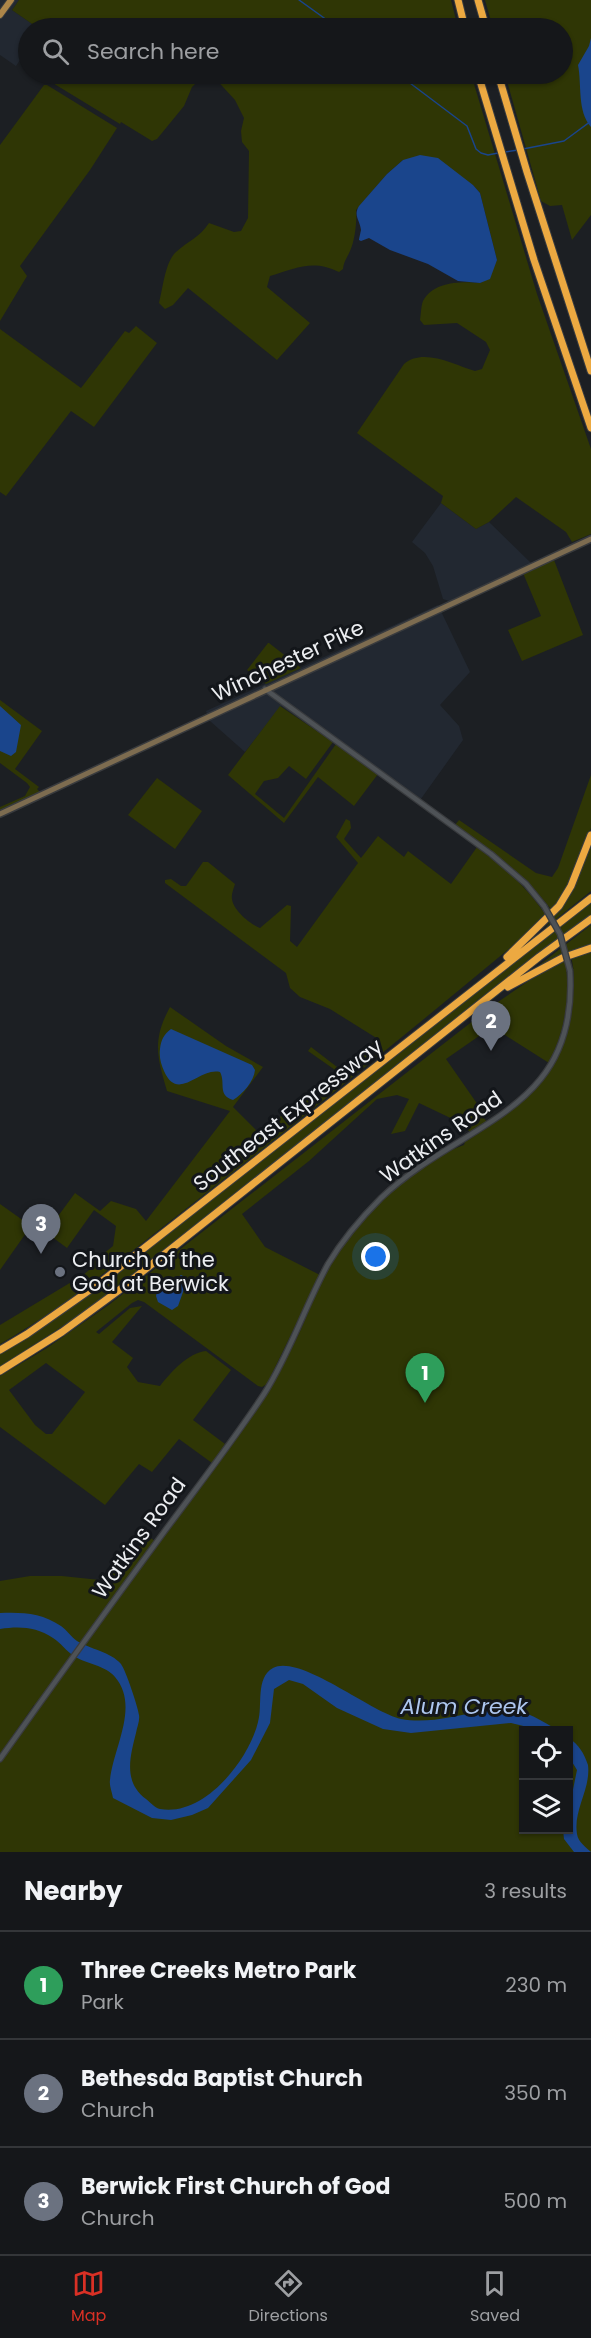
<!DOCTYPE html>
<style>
body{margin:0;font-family:Poppins,sans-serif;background:#222427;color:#f1f3f6}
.controls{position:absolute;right:18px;bottom:18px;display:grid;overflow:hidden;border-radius:0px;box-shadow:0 2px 4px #0004}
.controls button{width:54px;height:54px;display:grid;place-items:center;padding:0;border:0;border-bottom:2px solid #343639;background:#15171a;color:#f1f3f6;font:30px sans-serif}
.you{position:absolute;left:376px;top:1257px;width:21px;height:21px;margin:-15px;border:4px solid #fff;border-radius:50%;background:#1a73e8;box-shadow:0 0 0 9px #1a73e833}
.badge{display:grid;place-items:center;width:39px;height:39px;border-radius:50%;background:#d93025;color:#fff;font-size:20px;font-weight:700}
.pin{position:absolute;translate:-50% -50px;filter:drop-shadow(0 2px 3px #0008)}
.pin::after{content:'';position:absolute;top:32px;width:21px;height:18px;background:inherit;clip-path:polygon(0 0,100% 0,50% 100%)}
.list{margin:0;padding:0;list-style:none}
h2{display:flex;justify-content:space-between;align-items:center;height:78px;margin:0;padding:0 24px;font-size:26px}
h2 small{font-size:20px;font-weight:400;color:#9d9fa2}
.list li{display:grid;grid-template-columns:39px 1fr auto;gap:18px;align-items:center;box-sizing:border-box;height:108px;padding:0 24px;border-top:2px solid #343639}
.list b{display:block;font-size:22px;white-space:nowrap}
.list p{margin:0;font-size:20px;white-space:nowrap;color:#9d9fa2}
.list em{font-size:20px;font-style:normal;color:#9d9fa2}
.icon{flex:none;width:33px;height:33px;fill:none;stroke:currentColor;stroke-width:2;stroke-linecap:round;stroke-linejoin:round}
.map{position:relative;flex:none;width:591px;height:1852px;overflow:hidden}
.search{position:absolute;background:#15171a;box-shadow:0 2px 4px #0004;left:18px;right:18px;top:18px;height:66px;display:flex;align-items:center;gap:15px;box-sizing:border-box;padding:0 21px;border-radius:33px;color:#9d9fa2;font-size:22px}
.sheet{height:402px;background:#15171a}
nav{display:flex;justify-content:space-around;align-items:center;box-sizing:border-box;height:84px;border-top:2px solid #343639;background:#15171a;font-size:16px;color:#9d9fa2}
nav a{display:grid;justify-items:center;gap:3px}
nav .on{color:#d93025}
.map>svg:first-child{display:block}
</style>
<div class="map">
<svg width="591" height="1852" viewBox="0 0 591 1852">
<rect width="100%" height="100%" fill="#1c1f23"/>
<path fill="#222831" d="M0 0H19L12 10 38 28H28V48L16 66 0 55Z
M441 503 476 529 489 522 531 563 449 601 443 599 433 566 425 553 412 542Z
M438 605 470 672 440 705 459 726 463 740 418 803 281 706 245 752 210 721 206 711Z"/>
<path fill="#2f3605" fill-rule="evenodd" d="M19 0H451L458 28H38L12 10Z
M485 0H591V215L572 240 562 205 550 206 541 201 505 74H562V28H493Z
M38 74H471L537 294 591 449V534L572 542 566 532 516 497 489 522 476 529 441 503 443 496 357 433 404 364C423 347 455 365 475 371L482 369 490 350 486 342 457 323 424 325 420 320C421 314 421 306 423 301 433 281 463 281 481 283L497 260 480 193 473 185 403 160 387 174 356 210C357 222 355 240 350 251 347 258 344 261 343 269L339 272C313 259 296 268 270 276L267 287 310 323 277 360 188 288 173 305 165 309 159 303C163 288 165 262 176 252 188 241 200 237 209 223L234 232 241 231 248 218 249 151 242 142 241 131 244 118 235 100 212 75 203 76 192 87 184 106 157 139 152 141 121 122 120 124Z
M44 85H47L117 128 90 170 20 266 27 276 0 321V145Z
M136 326 157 343 94 427 71 411 6 496 0 492V329L81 388 125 331 129 333Z
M554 560 583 635 522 661 508 630 541 616 523 573Z
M268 643H269L301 668 266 684 247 670Z
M0 700 42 731 15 769 39 787 37 789 40 792 0 811V807L25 796 30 787 27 783 0 763Z
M280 706 333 742 306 779 289 766 278 778 264 781 255 794 284 818 336 744 378 774 354 806 318 777 284 823 228 775Z
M591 775V828L571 879 554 909 527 934C415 1027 302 1119 187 1208 126 1255 67 1306 0 1344V1325L83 1275 94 1266 92 1263 113 1246 116 1226 94 1210 67 1248 44 1231 53 1223 75 1193 100 1211 111 1201 136 1209 146 1221 230 1111 167 1091C157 1057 152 1040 170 1007L226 1046 263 1067 233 1107 259 1133 338 1072 308 1051 311 1047 341 1070 378 1039 330 1009 300 997 290 988 286 973 165 883V880L171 879 181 886H186L203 862H208L235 884C234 888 231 894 232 899 233 910 250 924 260 928L287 905 291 906 290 941 297 947 358 863 336 837 346 819 350 821 351 828 344 839 361 858 378 836 404 857 408 851 451 884 477 847C502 866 525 885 543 911L550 908C524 874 490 849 455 825L459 820 536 873 552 877 558 868Z
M157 778 202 811 175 849 128 815Z
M591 840V891L545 928 556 914Z
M591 902V915L83 1313 0 1367V1354L45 1326 95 1291Z
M591 925V945L539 969 538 966Z
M591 951V1852H0V1762L39 1709 34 1705 0 1754V1581L30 1576H62L100 1580 127 1550 144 1545 149 1537 155 1541 119 1590 122 1593C174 1519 228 1445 279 1370 299 1341 310 1304 326 1272 350 1226 414 1162 464 1145L465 1142C521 1107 570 1071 573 998 574 985 575 970 571 957ZM524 1730H568V1830H524Z
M565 960C571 997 565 1030 549 1063L492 1027 446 1059 485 1115 483 1117 487 1122 471 1133 461 1123 419 1103 405 1131 391 1134 409 1099 397 1095 377 1099 309 1161 242 1214 265 1247 320 1275 267 1384 262 1387 258 1386 144 1302 138 1300 132 1303 96 1332 99 1334 130 1308 142 1306 112 1342 133 1358 127 1367 138 1382 160 1386C171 1372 188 1353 206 1351L231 1370 193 1420 225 1444 212 1463 179 1439 152 1472 139 1464 105 1505 0 1427V1376L47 1348 110 1304 492 1006 530 980ZM46 1363 85 1392 52 1434H46L35 1425 9 1390Z
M0 1204 31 1226 0 1270Z"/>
<path fill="#1a458c" d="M591 38V127C577 111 582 85 578 65L589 46Z
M420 155 438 158 473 185 480 193 497 260 490 279 480 283 458 281 428 264 390 250 369 238 361 241 359 240C359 239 361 230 361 230 360 220 353 216 359 206L387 174 403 160Z
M0 706 21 725 16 752 11 756 0 751Z
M171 1029 252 1065 255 1070C254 1081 243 1094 233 1100 217 1095 226 1083 220 1072 199 1067 178 1103 164 1071 161 1064 159 1057 160 1049 161 1040 164 1034 171 1029Z
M181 1275 185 1277 187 1281 178 1306 172 1310 158 1302 156 1296 157 1292Z
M0 1613C22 1612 42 1613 61 1626 67 1630 71 1637 77 1641 90 1649 111 1652 121 1664 126 1671 138 1707 139 1715 140 1721 137 1727 136 1733 130 1757 123 1782 146 1799 150 1802 155 1808 160 1809 204 1817 249 1760 258 1722 263 1706 255 1678 273 1668 300 1654 370 1712 401 1719 428 1724 455 1716 481 1711 490 1710 500 1706 508 1708 526 1711 543 1721 557 1730H540L511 1723 411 1733 383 1729 337 1708 303 1684 289 1680 274 1689 270 1723 251 1760 208 1808 192 1815 171 1820 152 1818 113 1798C112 1792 109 1785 110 1780 113 1748 140 1706 115 1677 105 1665 86 1664 74 1656 66 1651 61 1643 53 1638 36 1627 20 1626 0 1629Z
M569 1738C579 1745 584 1753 588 1765 591 1789 573 1810 577 1834 578 1842 587 1848 591 1852H574L564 1839 563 1830H568L569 1809 577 1770 569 1757Z"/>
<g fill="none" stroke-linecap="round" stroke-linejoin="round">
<path stroke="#1a458c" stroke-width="1.5" d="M299 0 338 28
M398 74 467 126 476 149 481 153 488 155 498 153
M523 149 564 141 591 121
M505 152 518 150"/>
<g stroke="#393b3e" stroke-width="7">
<path id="tertiary" d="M265 689 491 854 526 884 544 906
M0 1759C54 1683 109 1607 164 1532 198 1486 233 1441 264 1394 290 1353 305 1306 328 1264 343 1239 361 1218 381 1198 463 1120 579 1113 570 971"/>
</g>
<g stroke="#393b3e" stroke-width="8">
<path id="secondary" d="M0 814 591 539"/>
</g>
<g stroke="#393b3e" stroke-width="8">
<path id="primary" d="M0 15 11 0"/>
</g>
<g stroke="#393b3e" stroke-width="9">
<path id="motorway" d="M458 0 465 28
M478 0 486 28
M478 74 534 260 591 428
M498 74 527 172 591 371
M507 957 559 906 571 886 591 835
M508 987 562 958 591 948
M0 1350 27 1334 97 1285 591 898
M0 1371 62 1332 118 1291 539 957 591 919"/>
</g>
<use href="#tertiary" stroke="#4e5256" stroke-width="4.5"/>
<use href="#secondary" stroke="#7d6c50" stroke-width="5"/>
<use href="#primary" stroke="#ad8649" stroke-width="6"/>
<use href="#motorway" stroke="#eca941" stroke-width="7"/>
<g stroke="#393b3e" stroke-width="7" stroke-linecap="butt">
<path id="tertiary-bridge" d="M544 906 560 934 570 971"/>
</g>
<use href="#tertiary-bridge" stroke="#4e5256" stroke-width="4.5"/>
</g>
<circle fill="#6b7280" stroke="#13161a" stroke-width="2" cx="60" cy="1272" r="6"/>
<g text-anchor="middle" stroke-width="6" stroke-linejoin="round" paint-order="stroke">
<g font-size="21" fill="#eceef1" stroke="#13161a">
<text transform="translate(288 661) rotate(-25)" y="7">Winchester Pike</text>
<text transform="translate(288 1115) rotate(-38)" y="7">Southeast Expressway</text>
<text transform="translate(441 1137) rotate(-35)" y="7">Watkins Road</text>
<text transform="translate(139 1538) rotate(-54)" y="7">Watkins Road</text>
</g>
<g font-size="21" fill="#eceef1" stroke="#13161a" text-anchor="start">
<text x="72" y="1267">Church of the<tspan x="72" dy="24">God at Berwick</tspan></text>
</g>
<g font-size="22" font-style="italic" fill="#adc6ee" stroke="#13161a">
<text x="464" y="1714">Alum Creek</text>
</g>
</g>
</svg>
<div class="controls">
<button><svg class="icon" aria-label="locate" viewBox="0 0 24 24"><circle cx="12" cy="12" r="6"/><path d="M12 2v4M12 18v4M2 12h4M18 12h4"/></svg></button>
<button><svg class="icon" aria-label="layers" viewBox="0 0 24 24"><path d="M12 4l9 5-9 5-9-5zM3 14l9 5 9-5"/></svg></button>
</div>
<div class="you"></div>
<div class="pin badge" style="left:425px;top:1403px;background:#2e9e5b">1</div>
<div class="pin badge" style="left:491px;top:1051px;background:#6b7280">2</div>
<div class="pin badge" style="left:41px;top:1254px;background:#6b7280">3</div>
<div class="search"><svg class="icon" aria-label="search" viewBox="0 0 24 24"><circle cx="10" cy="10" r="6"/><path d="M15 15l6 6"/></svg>Search here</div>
</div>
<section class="sheet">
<h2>Nearby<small>3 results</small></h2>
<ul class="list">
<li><span class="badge" style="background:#2e9e5b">1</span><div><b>Three Creeks Metro Park</b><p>Park</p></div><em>230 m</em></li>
<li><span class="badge" style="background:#6b7280">2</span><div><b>Bethesda Baptist Church</b><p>Church</p></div><em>350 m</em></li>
<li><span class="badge" style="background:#6b7280">3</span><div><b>Berwick First Church of God</b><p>Church</p></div><em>500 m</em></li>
</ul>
</section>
<nav>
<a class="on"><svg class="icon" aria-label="map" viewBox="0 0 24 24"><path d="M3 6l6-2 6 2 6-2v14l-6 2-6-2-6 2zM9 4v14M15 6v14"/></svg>Map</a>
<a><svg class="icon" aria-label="directions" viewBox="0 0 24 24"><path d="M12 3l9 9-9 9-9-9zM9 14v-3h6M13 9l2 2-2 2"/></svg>Directions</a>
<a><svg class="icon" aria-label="saved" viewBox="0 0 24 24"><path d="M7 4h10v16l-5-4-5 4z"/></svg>Saved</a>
</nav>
